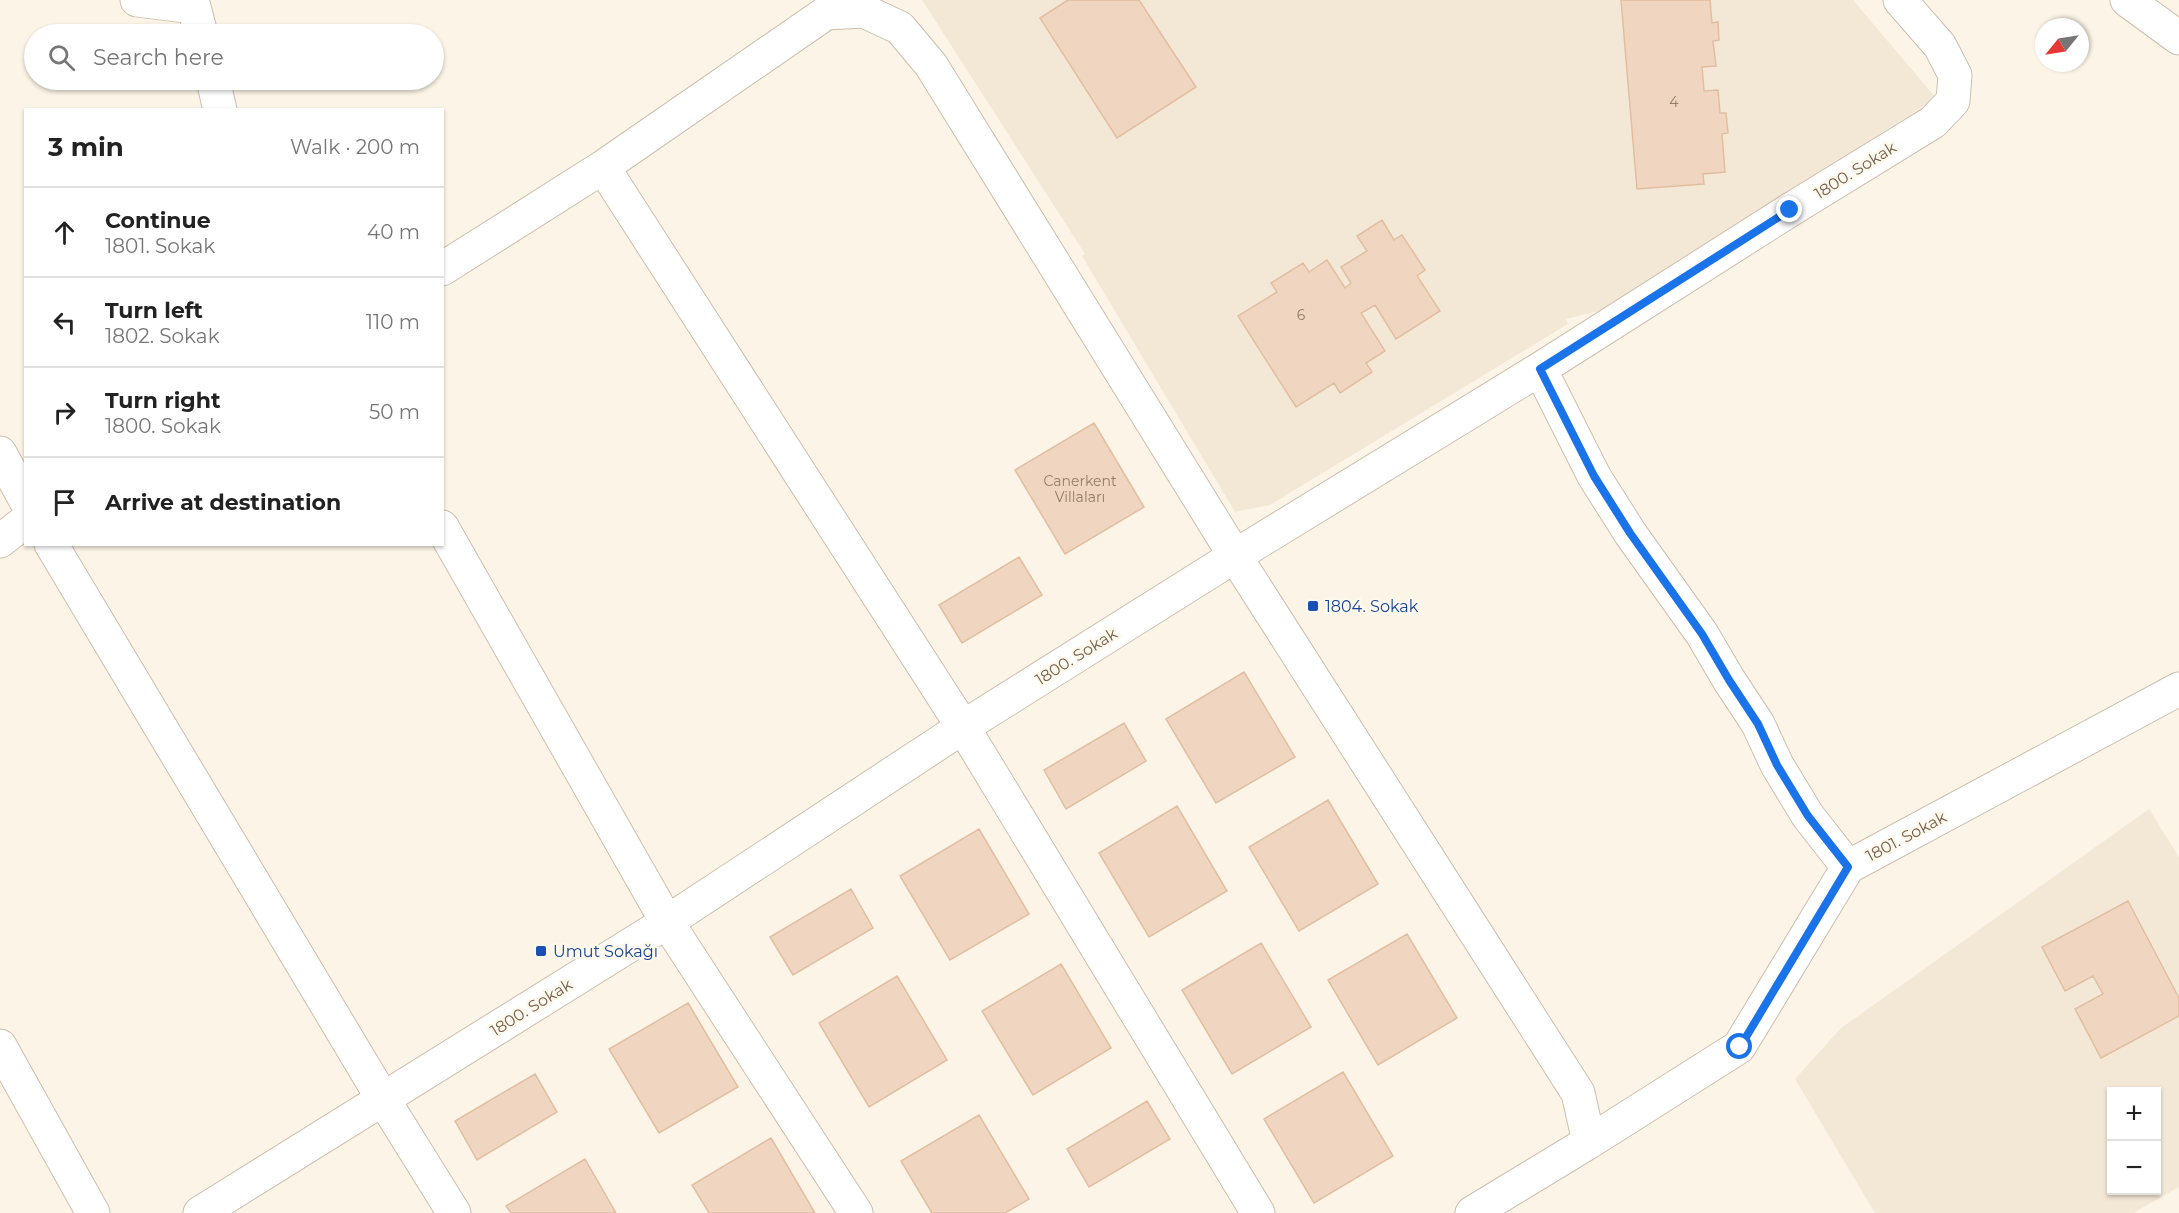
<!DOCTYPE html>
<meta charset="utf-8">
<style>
body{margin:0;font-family:Montserrat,sans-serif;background:#f6f6f6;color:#222}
.controls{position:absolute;right:18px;bottom:18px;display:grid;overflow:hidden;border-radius:0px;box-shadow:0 2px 4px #0004}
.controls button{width:54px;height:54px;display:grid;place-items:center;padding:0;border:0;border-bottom:2px solid #e0e0e0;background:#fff;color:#222;font:30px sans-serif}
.compass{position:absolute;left:2035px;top:18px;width:54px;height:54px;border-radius:50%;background:#fff;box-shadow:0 2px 4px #0004;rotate:240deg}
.stop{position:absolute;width:18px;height:18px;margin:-14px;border:4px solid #1a73e8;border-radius:50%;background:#fff}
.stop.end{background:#1a73e8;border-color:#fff;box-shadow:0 2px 6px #0008}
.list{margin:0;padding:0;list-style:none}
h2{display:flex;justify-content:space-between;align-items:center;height:78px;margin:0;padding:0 24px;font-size:26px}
h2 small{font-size:20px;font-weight:400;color:#767676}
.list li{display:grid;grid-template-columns:39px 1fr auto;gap:18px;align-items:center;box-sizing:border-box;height:90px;padding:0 24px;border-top:2px solid #e0e0e0}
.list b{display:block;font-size:22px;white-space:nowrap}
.list p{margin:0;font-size:20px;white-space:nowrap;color:#767676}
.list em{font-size:20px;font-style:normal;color:#767676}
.icon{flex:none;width:33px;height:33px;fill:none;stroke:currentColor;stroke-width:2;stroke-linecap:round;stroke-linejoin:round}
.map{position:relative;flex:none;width:2179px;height:1213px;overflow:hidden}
.search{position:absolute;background:#fff;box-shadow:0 2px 4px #0004;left:24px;top:24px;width:420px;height:66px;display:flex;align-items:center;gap:15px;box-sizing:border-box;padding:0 21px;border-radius:33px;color:#767676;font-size:22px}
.panel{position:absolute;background:#fff;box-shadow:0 2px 4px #0004;left:24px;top:108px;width:420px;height:438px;border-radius:0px}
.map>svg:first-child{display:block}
</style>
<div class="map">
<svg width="2179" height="1213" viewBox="0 0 2179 1213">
<rect width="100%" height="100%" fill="#fcf5e7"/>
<path fill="#f3e8d6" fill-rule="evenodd" d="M922 0H1853L1936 98 1599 311 1566 319 1568 324 1270 505 1235 512 1082 256 1085 254Z
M2149 809 2179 857V1187L2133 1213H1875L1795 1079 1841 1028ZM2112 1092H2156V1190H2112Z"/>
<path fill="#f0d6c0" stroke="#e2bea1" stroke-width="1.5" d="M1068 0H1139L1196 87 1117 138 1040 18Z
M1621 0H1710L1712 23 1718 22 1719 40 1713 41 1716 66 1702 67 1704 91 1718 90 1720 113H1726L1728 133 1722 134 1725 172 1703 174 1704 184 1637 189Z
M1382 220 1394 240 1402 235 1425 270 1417 276 1440 311 1396 339 1375 305 1361 313 1385 351 1366 363 1372 372 1340 393 1334 383 1296 407 1238 316 1277 292 1271 283 1303 263 1309 272 1327 260 1345 288 1351 283 1341 267 1367 251 1357 236Z
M1094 423 1144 507 1065 554 1015 470Z
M1019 557 1042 595 962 643 939 605Z
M1244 672 1295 757 1216 803 1166 719Z
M1124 723 1146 761 1066 809 1044 770Z
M1328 800 1378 884 1299 931 1249 847Z
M1177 806 1227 891 1149 937 1099 853Z
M979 829 1029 914 950 960 900 876Z
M851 889 873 928 793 975 770 937Z
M2128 901 2179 998V1016L2101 1058 2075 1009 2103 994 2093 976 2065 991 2042 947Z
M1407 934 1457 1018 1378 1065 1328 980Z
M1261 943 1311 1027 1232 1074 1182 990Z
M1061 964 1111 1048 1033 1095 982 1011Z
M897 976 947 1060 869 1107 819 1023Z
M688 1003 738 1087 659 1133 609 1049Z
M1343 1072 1393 1156 1314 1203 1264 1119Z
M535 1074 557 1112 477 1160 455 1121Z
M1147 1101 1170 1139 1089 1187 1067 1149Z
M979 1115 1029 1199 1005 1213H932L901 1161Z
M771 1138 815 1213H709L692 1185Z
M585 1159 616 1213H511L506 1206Z"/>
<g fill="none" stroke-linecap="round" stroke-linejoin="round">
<g stroke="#cdbead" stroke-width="35">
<path id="minor" d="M137 0 194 7 201 34
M2127 0 2179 38
M213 80 220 110
M603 167 963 727 1258 1213
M442 269 603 167 826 13 864 11 900 28 931 65 1235 556 1578 1093 1589 1142 1472 1213
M1540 369 1594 476 1630 533 1702 634 1729 680 1758 724 1777 765 1808 816 1848 867
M0 453 26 501
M442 527 667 922 856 1213
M0 541 26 521
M51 544 383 1099 454 1213
M0 1046 93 1213
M1589 1142 1739 1047 1848 867 2179 689
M200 1213 667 922 963 727 1235 556 1540 369 1790 210 1933 122 1953 101 1955 75 1940 46 1900 0"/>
</g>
<use href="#minor" stroke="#fff" stroke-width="33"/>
</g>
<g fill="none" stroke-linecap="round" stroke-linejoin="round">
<path stroke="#1a73e8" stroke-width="8" d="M1740 1047 1848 867 1808 816 1777 765 1758 724 1729 680 1702 634 1630 533 1594 476 1540 369 1790 210"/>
</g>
<g fill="#1a4fb4" stroke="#fef9ed" stroke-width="2">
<rect x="1307" y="600" width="12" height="12" rx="3"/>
<rect x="535" y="945" width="12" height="12" rx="3"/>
</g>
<g text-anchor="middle" stroke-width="5" stroke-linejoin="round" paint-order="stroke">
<g font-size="14" fill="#937c69">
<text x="1674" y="107">4</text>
<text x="1301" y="320">6</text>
<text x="1080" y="486">Canerkent<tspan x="1080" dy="16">Villaları</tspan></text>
</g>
<g font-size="16" fill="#745e4c" stroke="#fef9ed">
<text transform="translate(1855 170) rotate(-32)" y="6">1800. Sokak</text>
<text transform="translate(1076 656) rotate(-32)" y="6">1800. Sokak</text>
<text transform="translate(1906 836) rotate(-28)" y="6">1801. Sokak</text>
<text transform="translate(531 1007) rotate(-32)" y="6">1800. Sokak</text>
</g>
<g font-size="16" fill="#164399" stroke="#fef9ed" text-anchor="start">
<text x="1325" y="612">1804. Sokak</text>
<text x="553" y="957">Umut Sokağı</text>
</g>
</g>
</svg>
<div class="controls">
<button>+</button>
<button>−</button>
</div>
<svg class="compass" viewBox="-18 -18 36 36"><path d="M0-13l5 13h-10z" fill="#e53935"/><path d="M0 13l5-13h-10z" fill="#767676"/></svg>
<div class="stop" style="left:1740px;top:1047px"></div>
<div class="stop end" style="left:1790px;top:210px"></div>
<div class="search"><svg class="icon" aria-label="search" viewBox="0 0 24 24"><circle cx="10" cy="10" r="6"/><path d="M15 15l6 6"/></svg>Search here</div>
<section class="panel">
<h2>3 min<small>Walk · 200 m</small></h2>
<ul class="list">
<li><svg class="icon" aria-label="ahead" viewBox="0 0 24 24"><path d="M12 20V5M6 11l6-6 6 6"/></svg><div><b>Continue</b><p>1801. Sokak</p></div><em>40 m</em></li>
<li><svg class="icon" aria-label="left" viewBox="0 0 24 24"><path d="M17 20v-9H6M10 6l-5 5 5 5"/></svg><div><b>Turn left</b><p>1802. Sokak</p></div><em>110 m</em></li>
<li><svg class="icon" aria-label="right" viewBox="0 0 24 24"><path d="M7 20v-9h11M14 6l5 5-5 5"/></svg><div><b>Turn right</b><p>1800. Sokak</p></div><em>50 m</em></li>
<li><svg class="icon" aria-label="arrive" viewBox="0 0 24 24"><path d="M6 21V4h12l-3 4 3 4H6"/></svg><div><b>Arrive at destination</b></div></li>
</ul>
</section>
</div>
